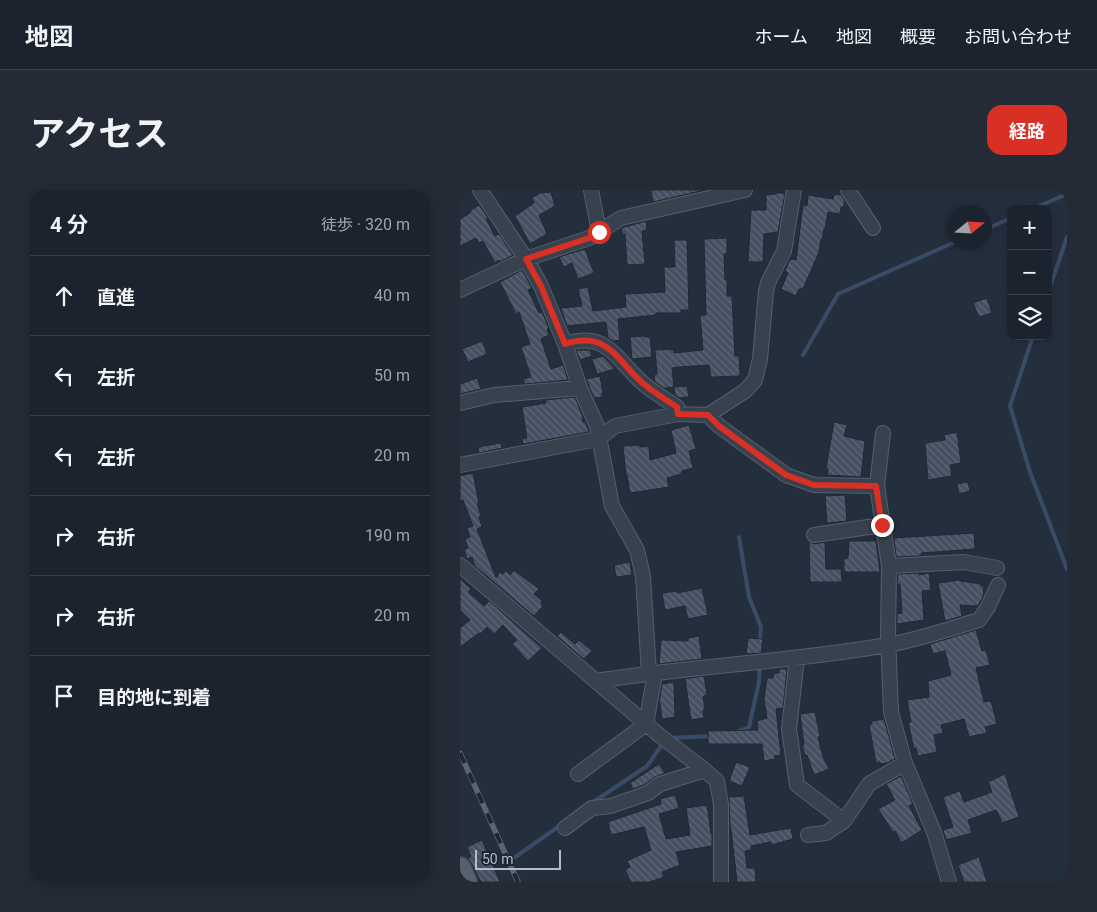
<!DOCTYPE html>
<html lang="ja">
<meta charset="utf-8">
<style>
body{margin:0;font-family:Roboto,"Noto Sans JP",sans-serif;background:#242b36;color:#f1f3f6}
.controls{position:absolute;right:15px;top:15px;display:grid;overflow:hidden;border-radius:10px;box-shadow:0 2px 12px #0003}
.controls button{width:45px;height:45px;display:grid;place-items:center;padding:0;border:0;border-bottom:1px solid #39404a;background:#1b232e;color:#f1f3f6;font:25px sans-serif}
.compass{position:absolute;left:487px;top:15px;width:45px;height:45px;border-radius:50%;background:#1b232e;box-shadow:0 2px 12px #0003;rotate:72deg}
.scale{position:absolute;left:15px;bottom:12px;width:86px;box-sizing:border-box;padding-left:5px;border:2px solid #b4bcc9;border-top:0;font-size:14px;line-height:18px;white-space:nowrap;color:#b4bcc9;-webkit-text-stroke:4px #1d2633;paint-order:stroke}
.stop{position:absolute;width:15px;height:15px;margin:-11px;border:4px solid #d93025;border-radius:50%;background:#fff}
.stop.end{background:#d93025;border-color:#fff;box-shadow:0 1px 5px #0008}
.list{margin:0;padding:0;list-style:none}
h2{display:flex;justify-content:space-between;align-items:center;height:65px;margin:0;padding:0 20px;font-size:21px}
h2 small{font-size:16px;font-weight:400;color:#a0a4aa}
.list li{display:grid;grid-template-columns:32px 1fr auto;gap:15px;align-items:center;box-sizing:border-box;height:80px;padding:0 20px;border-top:1px solid #39404a}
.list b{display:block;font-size:19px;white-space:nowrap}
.list em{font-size:16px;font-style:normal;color:#a0a4aa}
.icon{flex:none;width:28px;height:28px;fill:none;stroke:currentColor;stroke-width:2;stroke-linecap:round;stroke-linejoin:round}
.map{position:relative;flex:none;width:607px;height:692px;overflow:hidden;border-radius:15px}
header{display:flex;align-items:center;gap:30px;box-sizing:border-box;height:70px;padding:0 25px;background:#1b232e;border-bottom:1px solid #39404a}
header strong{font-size:24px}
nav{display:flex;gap:28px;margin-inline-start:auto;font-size:18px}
.intro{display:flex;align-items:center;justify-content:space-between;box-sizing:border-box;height:120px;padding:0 30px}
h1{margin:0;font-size:35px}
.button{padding:12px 22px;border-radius:15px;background:#d93025;color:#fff;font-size:18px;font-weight:700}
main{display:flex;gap:30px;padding:0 30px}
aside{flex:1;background:#1b232e;border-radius:15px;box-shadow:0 2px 12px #0003}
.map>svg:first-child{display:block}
</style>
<header>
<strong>地図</strong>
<nav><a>ホーム</a><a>地図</a><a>概要</a><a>お問い合わせ</a></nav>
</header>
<div class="intro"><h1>アクセス</h1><a class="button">経路</a></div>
<main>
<aside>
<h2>4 分<small>徒歩 · 320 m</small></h2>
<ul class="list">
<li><svg class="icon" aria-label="ahead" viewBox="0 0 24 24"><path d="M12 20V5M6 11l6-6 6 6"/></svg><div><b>直進</b></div><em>40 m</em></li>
<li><svg class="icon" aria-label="left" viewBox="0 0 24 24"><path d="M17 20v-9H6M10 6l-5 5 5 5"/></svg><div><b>左折</b></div><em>50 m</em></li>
<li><svg class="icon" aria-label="left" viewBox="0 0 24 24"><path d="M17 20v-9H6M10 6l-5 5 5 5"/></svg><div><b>左折</b></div><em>20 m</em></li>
<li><svg class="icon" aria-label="right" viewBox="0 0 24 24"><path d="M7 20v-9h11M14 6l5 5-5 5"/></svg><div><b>右折</b></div><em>190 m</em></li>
<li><svg class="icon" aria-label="right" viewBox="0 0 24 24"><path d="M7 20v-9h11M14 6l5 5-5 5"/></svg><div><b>右折</b></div><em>20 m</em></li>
<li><svg class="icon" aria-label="arrive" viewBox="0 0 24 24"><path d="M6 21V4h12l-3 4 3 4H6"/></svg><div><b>目的地に到着</b></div></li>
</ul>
</aside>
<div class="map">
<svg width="607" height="692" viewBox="0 0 607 692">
<defs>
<pattern id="building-back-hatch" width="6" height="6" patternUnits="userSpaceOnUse" patternTransform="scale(1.25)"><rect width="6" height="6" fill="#455162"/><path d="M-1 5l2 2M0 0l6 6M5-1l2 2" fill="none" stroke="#5d6877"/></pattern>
</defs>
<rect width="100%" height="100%" fill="#242f3e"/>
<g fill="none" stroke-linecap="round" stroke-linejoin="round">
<path stroke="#394c67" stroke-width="4" d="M572 19 607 4
M524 40 551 28
M588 103 607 47
M573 146 550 216 570 282 607 379
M343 165 378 104 495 52
M279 347 289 407 301 437 300 452
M276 542 289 537 299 492 300 459
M209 548 252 546
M132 613 187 576 204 552
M54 668 102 634"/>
</g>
<path fill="url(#building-back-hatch)" stroke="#1f2835" d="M191 0H245L193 12Z
M91 2 95 16 79 25 87 44 70 54 55 26 74 13 72 8 80 3Z
M316 3H325L318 42 304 44 303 72H288L291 20H306V5L316 4Z
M375 4 381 5 385 11 383 18 381 17 380 24 368 22 365 39H364L362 50 361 49 359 62 343 99H339L336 106 321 99 328 83 325 81 330 69 336 70 343 15 347 16 348 5 373 9Z
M19 15 28 28 26 29 35 46 39 44 53 65 40 72 39 70 35 73 23 51 19 53 16 48 0 56V29L10 23 11 20Z
M186 31 187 40 182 41 185 74 167 75 165 44H163L161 38Z
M267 48V63L264 64 265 90H267V106H272L275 166H279L280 186 251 187 249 175 219 177 212 178 214 197 204 198 195 192 194 185 197 184 195 160 211 159V160H214V163L243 160 240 125H246L244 49Z
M214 50H227L229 120H221V123H196V125L158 129 160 150 153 151 148 148 146 132 107 136 101 118 122 116 118 99 128 97 133 121 166 117 165 104 205 102 204 77H215Z
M125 59 134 83 118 89 112 73 104 77 99 67Z
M62 80 72 98 68 100 79 123 82 122 89 138 87 139 89 145 81 149 91 179 103 175 108 190 65 194 63 189 71 187 61 157 70 154 59 122 56 124 40 92Z
M527 108 532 123 519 127 513 113Z
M184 146 185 147H190L192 167 172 169 170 147Z
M22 151 27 164 8 172 2 159Z
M116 160H130L132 166 120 170Z
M143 166 155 179 137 184 132 169Z
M140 186 143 203H142V207L134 208 126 189Z
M17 188 21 199 0 204V194Z
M227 196 229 207 219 208 215 205 214 197Z
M115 207 122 225 123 232H125L129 242 63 254 62 249 67 248 62 217 86 213 85 210Z
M374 232 387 235 384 246 405 251 401 287 367 285 368 278H366Z
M229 235 236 259 229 261 233 278 222 281 221 284 207 288 209 297 170 303 167 285H166L163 256 180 255V257L189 256 190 270 216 263 211 240Z
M497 242 501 273 490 275 492 286 468 290 465 253 485 250 484 245Z
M41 253 42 258 19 263 18 257Z
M13 283 19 314H17L21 326 19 327 22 337 17 339 36 388 40 382 43 384 46 381 50 385 54 380 79 399 74 404 82 411 81 413 83 416 74 426 15 376 12 367 7 369 4 360 8 358 5 349 10 347 7 338 13 336 3 310H0V286Z
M508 292 510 301 499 304 497 294Z
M385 305 387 331 367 333 365 306Z
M514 343 515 359 461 363V366L436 367 434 348Z
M389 351H416L420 382H384V369L388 368Z
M349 352 355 354 365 352 366 379H381L382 392H350Z
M170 372 172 385 156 387 154 375Z
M459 383V385L469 383 471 400 462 401 464 430 437 434V424L442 423 440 394H437L438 384Z
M0 389 11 399 8 402 24 416 29 411 82 458 68 471 52 454 57 450 43 435 34 444 27 437 20 444 19 443 0 457V438L10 430 0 420Z
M500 390V391L521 394V396H524L523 407 518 416 500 415 502 426 485 431 478 393Z
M242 398 248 425 228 429 225 416 205 420 202 403 217 401V403Z
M516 440 522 461 526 460 530 475 516 478 524 512 531 511 537 534 525 537 527 543 509 547 504 529 481 535 483 543 474 545 477 562 458 566 456 558 454 559 448 532H451L447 510 469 507 468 491 491 485 485 461 473 464 470 454Z
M101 442 115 454 119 450 132 461 124 469 97 446Z
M239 446 242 469 199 474 201 450 228 451V448Z
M288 448 303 449 301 463 286 464Z
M319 479H327L323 518 316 519 321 565 314 566 315 569 304 571 302 554H248V541L298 540 297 531 307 528 304 509 307 488H313L314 483H319Z
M244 486 247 504 243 507 245 520H243L244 528 231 530 225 489Z
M214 492 215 527 202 529 200 513H199L202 494Z
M355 522 360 546 358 547 363 567 369 579 354 585 347 565H345L342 555H344L340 524Z
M424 529 435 569 427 573 421 574 420 572 416 573 409 534H412V531Z
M276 572 290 577 282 596 269 591Z
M199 574 205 583 195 587 184 595 173 599 170 593Z
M545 584 559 627 542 633 537 621 536 620 508 630 512 643 486 650 483 640 493 637 483 607 500 601 504 612 532 602 528 592Z
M441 586 453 614 449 616 462 640 443 652H441L435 641 433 642 418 619 435 610 426 594Z
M215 605 219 618 199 624 206 649 230 645 226 618 247 615 251 643H252V656L216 662 220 675 202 682 204 687 189 692H171L165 680 170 677 167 671 191 660 184 637 151 645 148 632 201 614 200 609Z
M284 606 290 645 331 638 333 649 311 655V652L291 656V660L285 661 287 678H295L296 692H277L271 639 270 636 269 607Z
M22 650 29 666 40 692H21L10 671 8 668 11 666 7 657Z
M519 667 527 692H504L498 675Z"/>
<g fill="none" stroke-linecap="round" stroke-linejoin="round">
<g stroke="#565f6c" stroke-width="16">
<path id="minor" d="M20 0 66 69 81 96 105 154 120 198 137 236 152 316 177 360 183 386 189 483 194 489 186 534 118 584
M131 0 139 42
M388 0 413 38
M0 100 66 69 129 48 161 28 285 0
M105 154C149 140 156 171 185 195 195 203 206 210 217 217L218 224
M0 213 34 205 120 198
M248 225 259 236 326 285 354 295 417 296 429 376 428 446 431 522 445 573 474 642 489 692
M0 275 138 249 155 236 218 224 248 225 285 201 295 190 300 169 306 101 308 93 324 61 334 0
M417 296 423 243
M354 345 422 335
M0 375 199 545 242 578 257 591 261 615V692
M429 376 504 372 537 378
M337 468 329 539 337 595 384 631 409 594 445 573
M136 491C233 476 331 472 427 455 458 450 489 439 519 430L528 417 538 395
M105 638 132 618 151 616 188 603 200 594 245 580
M348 645 366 643 384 631"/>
</g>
<g stroke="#414a57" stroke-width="24">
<path id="primary" d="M0 678 6 692"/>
</g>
<use href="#minor" stroke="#38414e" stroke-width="14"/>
<use href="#primary" stroke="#56606e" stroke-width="21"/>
<g stroke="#5a6575" stroke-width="5.5">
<path id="rail" d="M0 563 58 692"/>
</g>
<use href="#rail" stroke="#1d2633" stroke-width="4" stroke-dasharray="11" stroke-linecap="butt"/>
</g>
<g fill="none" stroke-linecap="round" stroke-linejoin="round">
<path stroke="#d93025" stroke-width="6" d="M139 42 129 48 66 69 81 96 105 154C149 140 156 171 185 195 195 203 206 210 217 217L218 224 248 225 259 236 326 285 354 295 416 296 422 335"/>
</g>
</svg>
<div class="controls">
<button>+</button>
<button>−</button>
<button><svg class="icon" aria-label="layers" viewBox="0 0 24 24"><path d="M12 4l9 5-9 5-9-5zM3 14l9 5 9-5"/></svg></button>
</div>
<svg class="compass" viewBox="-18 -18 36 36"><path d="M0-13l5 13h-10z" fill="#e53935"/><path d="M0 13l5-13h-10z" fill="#a0a4aa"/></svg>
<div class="scale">50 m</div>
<div class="stop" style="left:139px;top:42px"></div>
<div class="stop end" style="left:422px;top:335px"></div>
</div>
</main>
